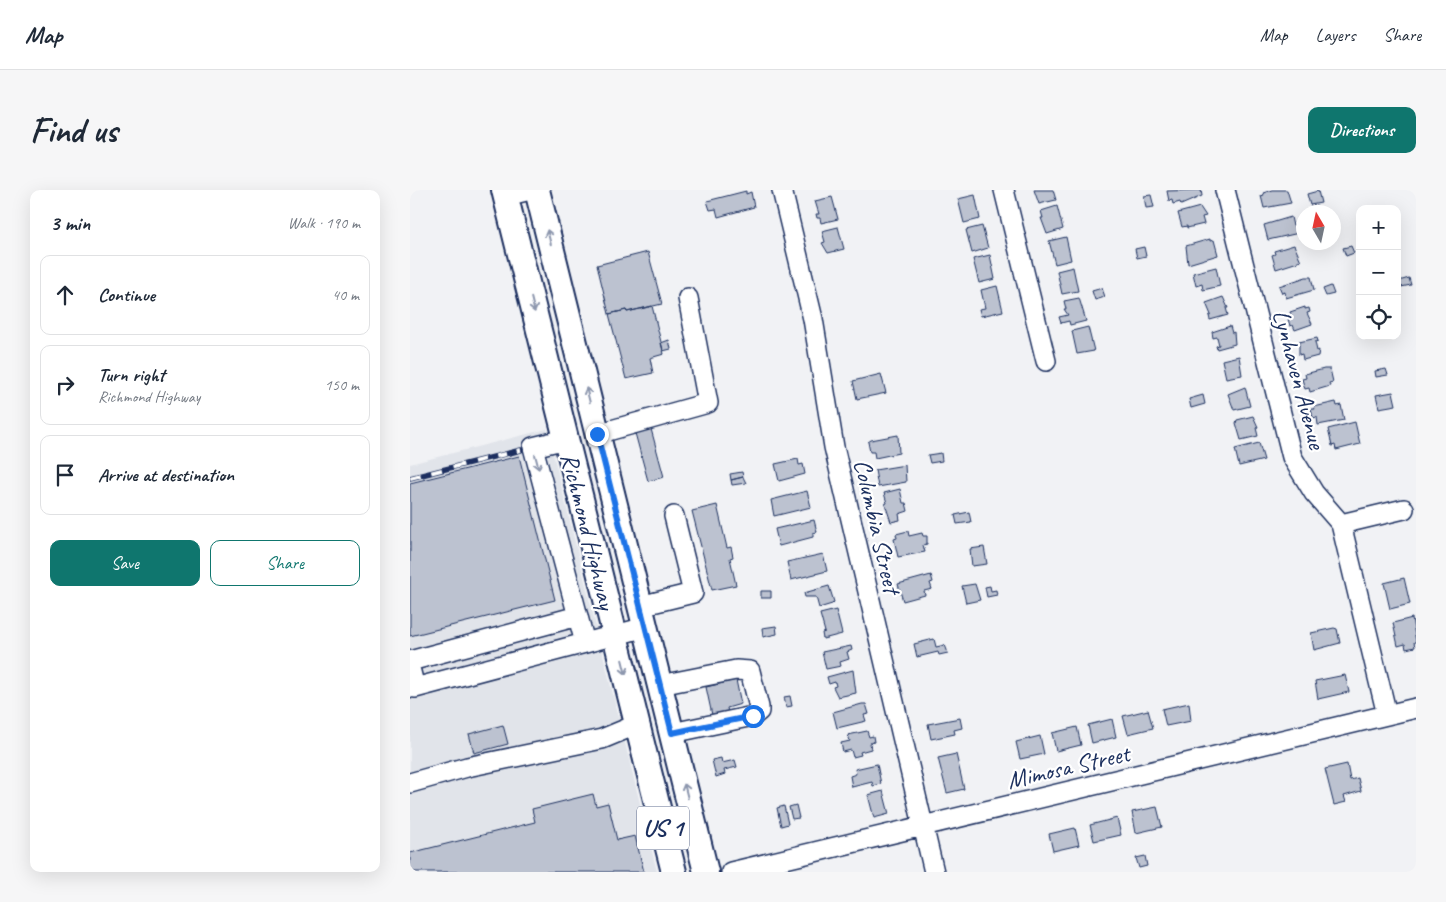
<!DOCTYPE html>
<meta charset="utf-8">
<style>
body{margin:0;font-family:Caveat,sans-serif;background:#f6f6f7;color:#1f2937}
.controls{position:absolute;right:15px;top:15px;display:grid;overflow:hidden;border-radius:10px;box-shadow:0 5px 20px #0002}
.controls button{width:45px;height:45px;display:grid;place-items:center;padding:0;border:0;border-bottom:1px solid #e0e1e3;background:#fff;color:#1f2937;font:25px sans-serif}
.compass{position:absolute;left:886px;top:15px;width:45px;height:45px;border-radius:50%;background:#fff;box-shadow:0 5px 20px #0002;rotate:351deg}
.stop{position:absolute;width:15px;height:15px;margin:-11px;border:4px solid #1a73e8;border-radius:50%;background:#fff}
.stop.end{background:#1a73e8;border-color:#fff;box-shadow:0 1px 5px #0008}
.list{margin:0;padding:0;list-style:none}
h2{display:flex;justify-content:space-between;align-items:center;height:65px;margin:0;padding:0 20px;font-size:21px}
h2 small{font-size:16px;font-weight:400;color:#747a83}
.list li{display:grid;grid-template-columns:32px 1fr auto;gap:15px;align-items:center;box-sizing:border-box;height:80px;margin:0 10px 10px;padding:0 10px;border:1px solid #e0e1e3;border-radius:10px}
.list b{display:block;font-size:19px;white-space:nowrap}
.list p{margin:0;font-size:16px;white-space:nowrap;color:#747a83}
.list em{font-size:16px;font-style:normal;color:#747a83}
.actions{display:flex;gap:10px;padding:15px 20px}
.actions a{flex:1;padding:11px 0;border:1px solid #0f766e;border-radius:10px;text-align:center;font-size:18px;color:#0f766e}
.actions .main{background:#0f766e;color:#fff}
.icon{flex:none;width:28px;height:28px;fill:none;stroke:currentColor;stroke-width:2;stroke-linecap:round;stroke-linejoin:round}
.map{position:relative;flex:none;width:1006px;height:682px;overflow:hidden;border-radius:10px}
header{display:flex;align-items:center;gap:30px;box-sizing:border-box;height:70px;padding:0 25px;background:#fff;border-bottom:1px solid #e0e1e3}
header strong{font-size:24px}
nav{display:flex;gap:28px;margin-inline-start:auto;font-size:18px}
.intro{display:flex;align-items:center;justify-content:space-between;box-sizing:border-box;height:120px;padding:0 30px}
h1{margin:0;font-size:35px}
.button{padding:12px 22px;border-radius:10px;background:#0f766e;color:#fff;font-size:18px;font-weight:700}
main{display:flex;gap:30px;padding:0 30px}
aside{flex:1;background:#fff;border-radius:10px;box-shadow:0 5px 20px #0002}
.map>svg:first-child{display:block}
</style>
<header>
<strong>Map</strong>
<nav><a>Map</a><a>Layers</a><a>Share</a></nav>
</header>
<div class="intro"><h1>Find us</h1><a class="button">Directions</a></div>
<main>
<aside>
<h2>3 min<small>Walk · 190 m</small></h2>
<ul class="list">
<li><svg class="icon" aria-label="ahead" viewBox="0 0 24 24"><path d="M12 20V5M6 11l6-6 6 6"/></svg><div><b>Continue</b></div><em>40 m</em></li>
<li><svg class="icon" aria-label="right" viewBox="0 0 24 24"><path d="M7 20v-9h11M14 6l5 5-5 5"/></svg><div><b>Turn right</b><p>Richmond Highway</p></div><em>150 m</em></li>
<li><svg class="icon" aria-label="arrive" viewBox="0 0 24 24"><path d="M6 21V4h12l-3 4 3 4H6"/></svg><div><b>Arrive at destination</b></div></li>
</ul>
<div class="actions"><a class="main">Save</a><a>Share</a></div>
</aside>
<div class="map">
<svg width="1006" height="682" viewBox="0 0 1006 682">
<rect width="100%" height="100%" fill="#f1f2f5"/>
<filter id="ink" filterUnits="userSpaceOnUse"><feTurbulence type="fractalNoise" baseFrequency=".02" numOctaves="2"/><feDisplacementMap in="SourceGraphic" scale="10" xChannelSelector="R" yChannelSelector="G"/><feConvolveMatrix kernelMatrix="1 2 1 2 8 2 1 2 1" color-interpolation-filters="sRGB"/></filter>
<g filter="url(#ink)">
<path fill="#e1e4ea" d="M137 239 247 682H0V274Z"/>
<path fill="#bcc2d0" stroke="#1b2f5e" d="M624 0H643L646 10 629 14Z
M791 0 792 6 771 15 770 12 763 14 762 10 759 11 757 1Z
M862 0H877L881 13 854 18 851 6 854 5 853 3Z
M336 1V4L341 2 344 17 308 27 306 19 300 20 297 11Z
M908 1 911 13 900 15 897 4Z
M565 5 570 29 554 33 548 9Z
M741 5 744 17 736 18 734 6Z
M422 7 428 29 411 33 410 28H407L406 24H409L405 11Z
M647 16 653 39 637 44 631 28H633L631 21Z
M790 17 796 26 792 27 794 34 777 38V36L772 37 768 23Z
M881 27 883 36 887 35 889 43 858 50 854 35Z
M572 36 578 58 562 63 556 40Z
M428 37 434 59 418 63 412 53 415 52 412 41Z
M656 47 661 70 645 74 639 51Z
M800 49V51L804 50 808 65 778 74 776 56Z
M884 55 891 71 866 79 862 65 865 64 864 61Z
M941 56 944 63 936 66 933 58Z
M734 57 736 66 727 68 725 59Z
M238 62 252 114 217 122 216 120 199 124 187 75Z
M580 65 585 89 569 93 563 69Z
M663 77 668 101 652 104 647 81Z
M806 77 810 96 793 100 792 94 786 96 783 83Z
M896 87H901L904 100 876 108 875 102 872 103 869 96Z
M999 88 1001 95 991 97 989 91Z
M587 96 593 121 571 126 569 119 575 118 571 100Z
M921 96 924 104 916 106 913 99Z
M692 98 695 107 685 110 682 101Z
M813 107 818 118H816L818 125 800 130 799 126 801 125 796 113Z
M669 108 676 131 660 135 659 131 651 133 649 127 658 125 654 119H656L654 111Z
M242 116 254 164 240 168 243 183 216 189 199 124 216 120 217 122Z
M895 117V119L899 118 900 122 897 123 902 134 885 140 883 135 880 136 878 129 882 128 880 122Z
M820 136 822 143 824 142 825 154 807 159 806 156 809 155 807 147 803 148 802 142Z
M678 137 684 161 667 164 662 141Z
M907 148 908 151 905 152 907 161 909 160 908 166 893 170 892 164 889 165V152Z
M259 150 261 159 253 161 251 153Z
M829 166 832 185 816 188 812 170Z
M914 179H920L923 192 919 193 920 196 900 202 899 198 895 199 892 189 896 188 895 184Z
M976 179 978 185 966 187 965 181Z
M471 184 476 203 447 209 443 191Z
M835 197 840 216 824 220 818 204Z
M983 202 986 215 969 218 966 205Z
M793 205 795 214 781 218 779 209Z
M926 212 927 216 931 215 934 230 908 235 907 227 903 228 901 219H905L904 217Z
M843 226 848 237 846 238 848 246 831 250 826 233 827 230Z
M945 232 950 254 926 260 925 255 922 256 918 239Z
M241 239 254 287 238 291 225 243Z
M488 245 489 263 465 268 464 262H460L458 252 461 250Z
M849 253 854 270 829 276 825 259Z
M531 263 532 271 520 273 518 265Z
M109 266 145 410 0 446V293Z
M388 269 389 275 393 274 395 284 369 291 365 274Z
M495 275 496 292 468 297 465 280Z
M332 282 333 287 321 290 320 284Z
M333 287 336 293 322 295 321 290Z
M490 299 493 313H496L498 321 489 324 490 330 481 332 475 314 477 313 474 303Z
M397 301 401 317 364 326 361 310Z
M307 315 317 358 321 357 323 367 320 368 326 395 302 400 282 321Z
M559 322 561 332 547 334 545 325Z
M404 330 407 342 403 343V347L369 356 365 339Z
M498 341 499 346 512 343 513 346H517V354L513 355 515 362 488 367 484 349 487 348 486 344Z
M574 357 577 374 562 376 560 359Z
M413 364 417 381 381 390 377 372Z
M521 385 523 392 520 393 522 399 514 401 515 405 493 411 488 394Z
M994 388 1000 414 980 419 974 393Z
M565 394 570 410 556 413 552 396Z
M419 396 424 412 422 414 409 418 406 407H395L394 403Z
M580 396 581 401 586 400 587 405 577 407 575 397Z
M351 401H361V408H351Z
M426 420 432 444 413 449 412 443 415 442 410 424Z
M1002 428 1006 452H1004L1005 457 996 459 995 454 988 456 983 433Z
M366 436 367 444 353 447 352 438Z
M924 438 927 439 930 453 904 460 901 443Z
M524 449 526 457 535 455 538 463 529 465 528 462 507 467 504 454Z
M441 456 442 460 437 462 439 469 430 472 431 476 416 479 412 462Z
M443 480 446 503 428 507 423 497 426 496 425 492 419 494 417 487Z
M935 485 939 502 908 509 905 491Z
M326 490 331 514 317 518 318 522 302 525 296 497Z
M380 506 382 516 376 517 374 507Z
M779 513 781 531 756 536 752 519Z
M452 514H456L459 524 454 525 456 531 427 538 423 522Z
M738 520 743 538 718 544 713 526Z
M550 528 552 538 544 540 545 544 521 549 518 534Z
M702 529 706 547 682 553 678 535Z
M93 535 98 554 64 563 59 544Z
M667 537 671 555 646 561 642 543Z
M457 541 459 547 463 546 464 552 460 553 461 559 450 562 451 565 443 567 441 560 433 562 431 553 440 551 438 545Z
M630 546 634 564 610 569 606 552Z
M546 564 554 599 537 603 528 568Z
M311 568 312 573 325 570 327 577 314 580 315 584 306 587 302 570Z
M467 574 471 594 463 596 462 592 442 597 440 586 446 584 445 579Z
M937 574 940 590 948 588 951 601 934 606 936 612 924 615 915 579Z
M473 601 479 624 464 628 458 605Z
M183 604 186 616 198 613 207 650 225 646 234 682H0V663L125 632 122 619Z
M386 615 389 628 382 629 379 617Z
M374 616 378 634 371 636 367 618Z
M747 617 752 637 726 643 722 622Z
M707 628 711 645 684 651 680 635Z
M665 638 669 655 643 661 639 644Z
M735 666 737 676 729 678 726 668Z"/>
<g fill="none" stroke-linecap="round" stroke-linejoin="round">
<g stroke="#1b2f5e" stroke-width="22">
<path id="minor" d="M372 0 403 129 424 257 524 682
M594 0 636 171
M815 0 882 267 904 303 931 334 977 525
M96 6 120 0
M187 244 298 213 278 108
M156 249 123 257 175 453 236 437
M931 334 994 319
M230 416 283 403 264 326
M0 471 168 426
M0 478 5 498 175 453
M250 495 326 480 340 481 349 517V521L343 526 262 543
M0 593 57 577 192 549 228 534
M321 682 1006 518"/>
</g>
<g stroke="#1b2f5e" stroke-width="28">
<path id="major" d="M94 0 264 682
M127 0 296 682"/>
</g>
<use href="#minor" stroke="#fff" stroke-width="19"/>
<use href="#major" stroke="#fff" stroke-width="24"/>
<g stroke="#1b2f5e" stroke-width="5.5">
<path id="rail" d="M0 288 111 260"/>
</g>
<use href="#rail" stroke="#fff" stroke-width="4" stroke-dasharray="11" stroke-linecap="butt"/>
</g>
<defs><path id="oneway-shaft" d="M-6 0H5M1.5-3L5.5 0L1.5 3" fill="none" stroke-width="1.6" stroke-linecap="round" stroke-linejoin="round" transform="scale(1.25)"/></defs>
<g stroke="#8d97ae">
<use href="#oneway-shaft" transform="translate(139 47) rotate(-104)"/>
<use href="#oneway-shaft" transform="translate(123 115) rotate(76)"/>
<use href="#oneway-shaft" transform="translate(178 205) rotate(-104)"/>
<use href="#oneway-shaft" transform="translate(127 272) rotate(75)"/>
<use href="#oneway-shaft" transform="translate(214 477) rotate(76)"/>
<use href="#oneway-shaft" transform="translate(276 601) rotate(-104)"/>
</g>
</g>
<g fill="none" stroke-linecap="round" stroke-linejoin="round" filter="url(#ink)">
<path stroke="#1a73e8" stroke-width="6" d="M187 244 262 543 343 526"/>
</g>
<g text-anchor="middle" stroke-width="4.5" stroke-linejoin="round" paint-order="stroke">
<rect fill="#fff" stroke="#5f6d8e" stroke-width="1" x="227" y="616.5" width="52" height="43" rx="4"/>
<g font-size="24" font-weight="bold" fill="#1b2f5e">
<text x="253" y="646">US 1</text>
</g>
<g font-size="25" fill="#1b2f5e" stroke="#fff">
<text transform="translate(890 189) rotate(75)" y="9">Lynhaven Avenue</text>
<text transform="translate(468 336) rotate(77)" y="9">Columbia Street</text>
<text transform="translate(179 341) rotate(76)" y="9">Richmond Highway</text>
<text transform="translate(658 576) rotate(-13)" y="9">Mimosa Street</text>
</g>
</g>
</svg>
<div class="controls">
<button>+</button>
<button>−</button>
<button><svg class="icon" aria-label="locate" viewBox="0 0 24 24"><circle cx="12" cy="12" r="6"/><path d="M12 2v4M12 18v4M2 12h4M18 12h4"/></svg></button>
</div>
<svg class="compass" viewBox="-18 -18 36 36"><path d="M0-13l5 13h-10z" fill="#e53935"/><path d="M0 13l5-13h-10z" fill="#747a83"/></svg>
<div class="stop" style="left:343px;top:526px"></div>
<div class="stop end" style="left:187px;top:244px"></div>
</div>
</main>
